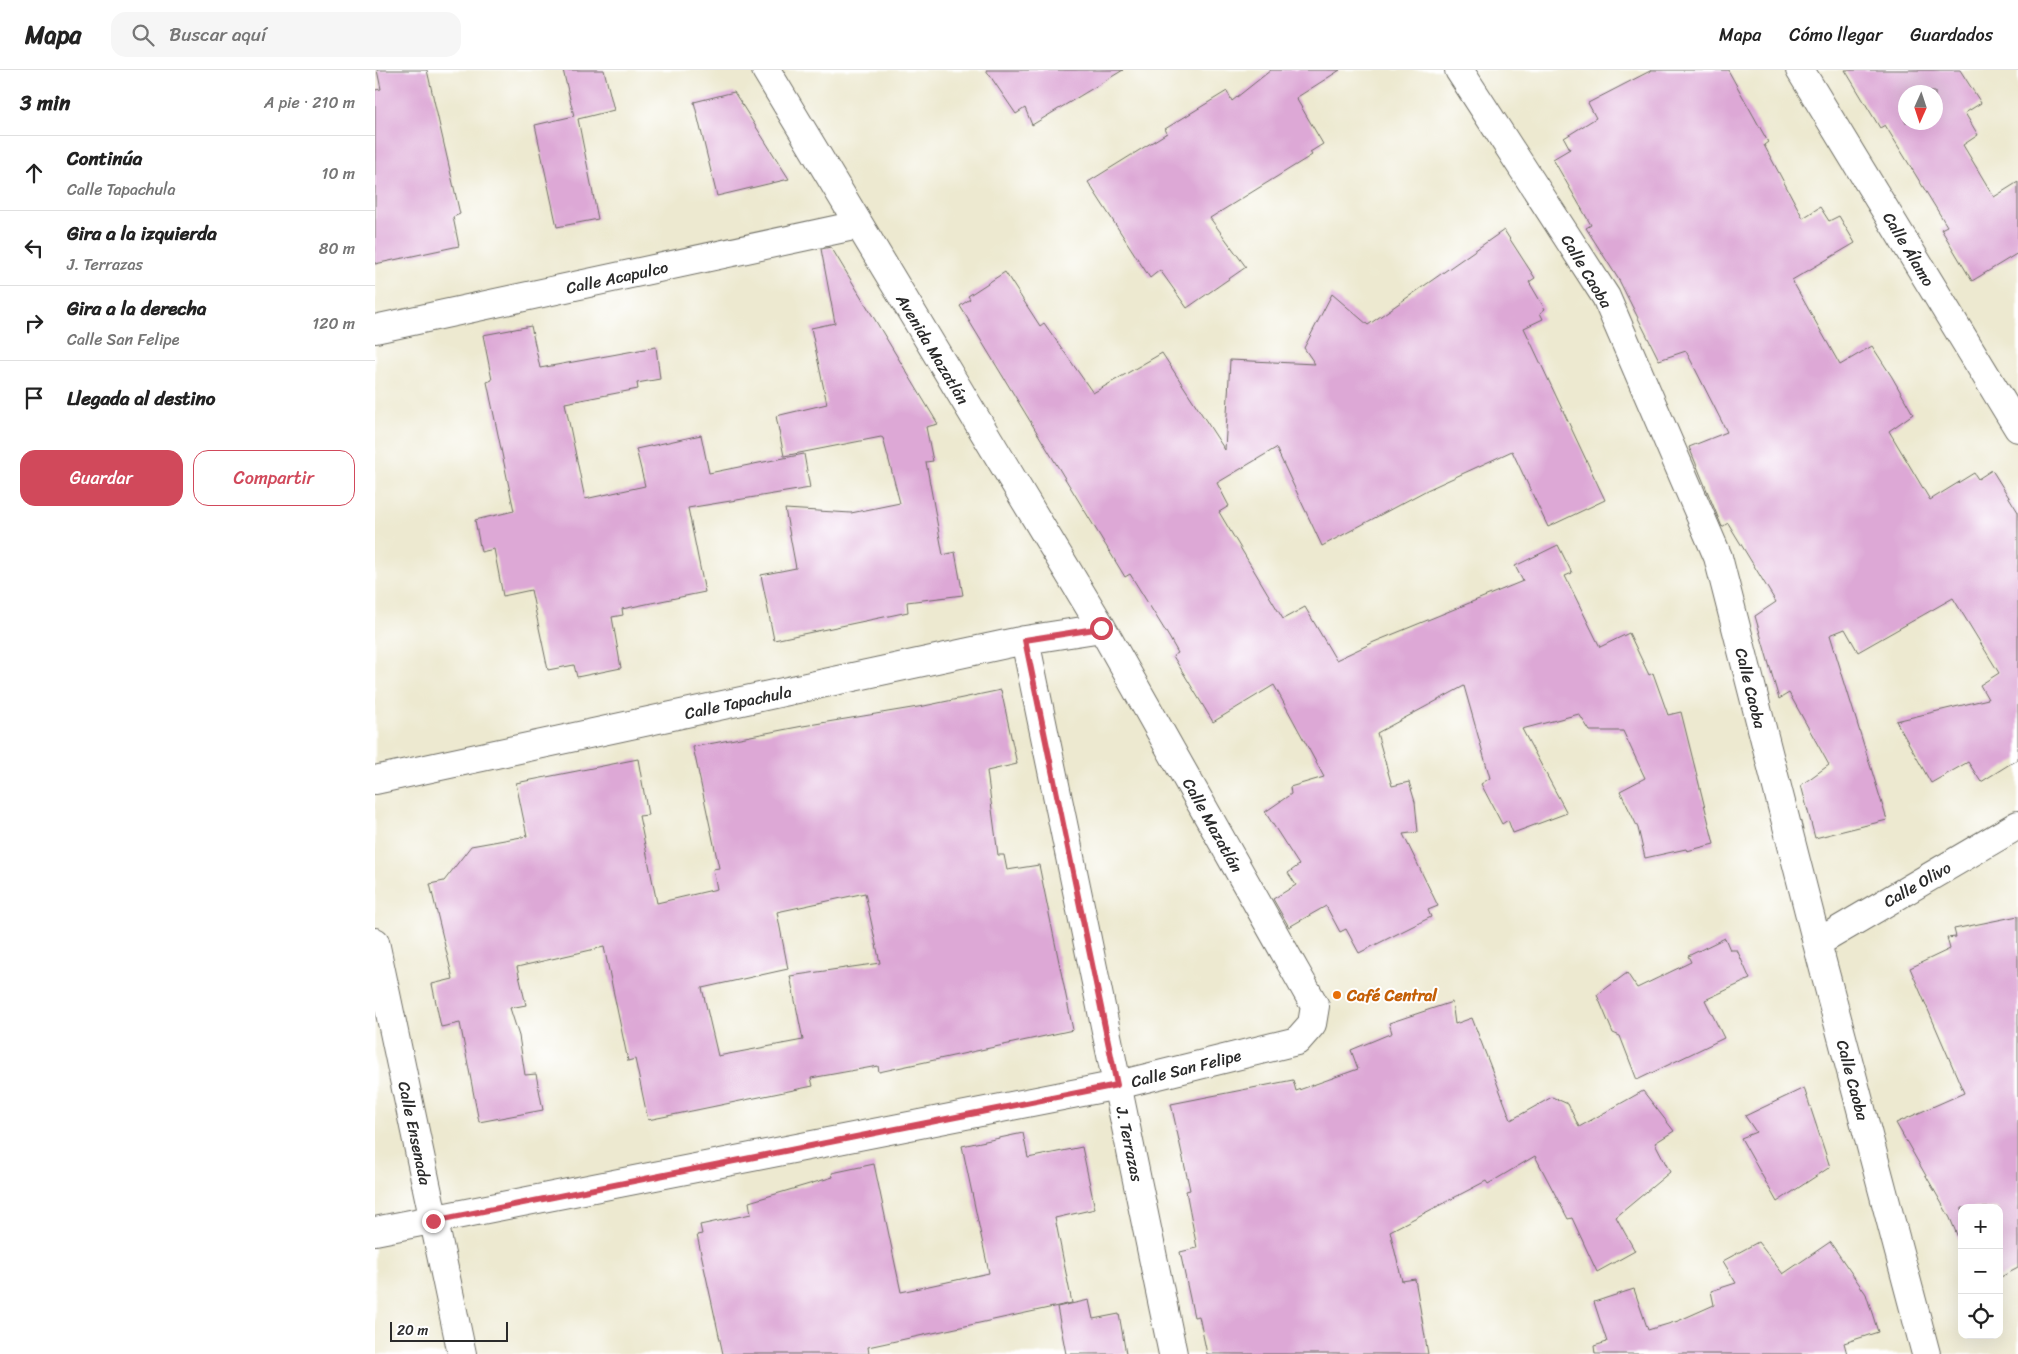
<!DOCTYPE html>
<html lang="es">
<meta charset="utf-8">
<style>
body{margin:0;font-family:Sriracha,sans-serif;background:#f6f6f6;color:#222}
.controls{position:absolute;right:15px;bottom:15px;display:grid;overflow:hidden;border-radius:10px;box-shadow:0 5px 20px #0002}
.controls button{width:45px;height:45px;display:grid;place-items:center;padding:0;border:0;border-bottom:1px solid #e0e0e0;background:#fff;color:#222;font:25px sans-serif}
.compass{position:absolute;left:1523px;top:15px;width:45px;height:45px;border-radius:50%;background:#fff;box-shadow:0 5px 20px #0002;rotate:183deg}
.scale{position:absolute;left:15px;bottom:12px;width:118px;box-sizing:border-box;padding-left:5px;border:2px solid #2b2b2b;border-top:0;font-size:14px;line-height:18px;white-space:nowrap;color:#2b2b2b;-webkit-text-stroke:4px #fff;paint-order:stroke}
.stop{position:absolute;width:15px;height:15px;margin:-11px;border:4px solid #d1495b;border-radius:50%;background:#fff}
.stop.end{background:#d1495b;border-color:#fff;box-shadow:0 1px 5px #0008}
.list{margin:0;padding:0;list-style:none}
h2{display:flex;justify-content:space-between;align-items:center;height:65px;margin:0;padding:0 20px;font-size:21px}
h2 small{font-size:16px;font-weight:400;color:#767676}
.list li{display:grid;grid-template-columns:32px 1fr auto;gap:15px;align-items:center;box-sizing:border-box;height:75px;padding:0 20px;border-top:1px solid #e0e0e0}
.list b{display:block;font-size:19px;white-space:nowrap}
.list p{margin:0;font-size:16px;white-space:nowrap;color:#767676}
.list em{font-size:16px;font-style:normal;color:#767676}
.actions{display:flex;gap:10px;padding:15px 20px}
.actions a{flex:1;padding:11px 0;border:1px solid #d1495b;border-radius:15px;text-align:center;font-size:18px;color:#d1495b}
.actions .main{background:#d1495b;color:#fff}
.icon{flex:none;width:28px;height:28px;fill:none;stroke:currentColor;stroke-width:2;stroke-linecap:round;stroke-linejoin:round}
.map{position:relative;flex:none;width:1643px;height:1284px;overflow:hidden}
header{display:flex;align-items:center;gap:30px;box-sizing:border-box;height:70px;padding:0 25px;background:#fff;border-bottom:1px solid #e0e0e0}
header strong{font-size:24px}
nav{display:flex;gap:28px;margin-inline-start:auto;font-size:18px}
.search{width:350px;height:45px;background:#f6f6f6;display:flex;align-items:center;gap:12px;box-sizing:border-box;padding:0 18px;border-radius:15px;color:#767676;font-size:19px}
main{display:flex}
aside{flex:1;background:#fff}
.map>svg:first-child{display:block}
</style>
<header>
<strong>Mapa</strong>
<div class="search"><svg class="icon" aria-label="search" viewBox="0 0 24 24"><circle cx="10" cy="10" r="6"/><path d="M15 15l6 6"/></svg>Buscar aquí</div>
<nav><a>Mapa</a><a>Cómo llegar</a><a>Guardados</a></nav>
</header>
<main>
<aside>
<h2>3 min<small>A pie · 210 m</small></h2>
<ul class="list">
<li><svg class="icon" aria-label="ahead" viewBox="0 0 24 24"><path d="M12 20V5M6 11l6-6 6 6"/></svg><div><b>Continúa</b><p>Calle Tapachula</p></div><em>10 m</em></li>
<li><svg class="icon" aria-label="left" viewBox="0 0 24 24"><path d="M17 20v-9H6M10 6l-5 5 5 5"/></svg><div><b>Gira a la izquierda</b><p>J. Terrazas</p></div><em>80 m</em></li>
<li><svg class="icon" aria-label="right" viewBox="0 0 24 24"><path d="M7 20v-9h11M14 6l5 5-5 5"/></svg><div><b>Gira a la derecha</b><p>Calle San Felipe</p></div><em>120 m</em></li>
<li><svg class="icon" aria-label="arrive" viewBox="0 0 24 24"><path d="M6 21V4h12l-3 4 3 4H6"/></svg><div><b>Llegada al destino</b></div></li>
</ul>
<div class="actions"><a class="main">Guardar</a><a>Compartir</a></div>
</aside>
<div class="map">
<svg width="1643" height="1284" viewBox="0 0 1643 1284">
<rect width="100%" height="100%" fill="#fff"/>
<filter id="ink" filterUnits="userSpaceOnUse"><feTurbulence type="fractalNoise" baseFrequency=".02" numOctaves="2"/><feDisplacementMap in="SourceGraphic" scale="10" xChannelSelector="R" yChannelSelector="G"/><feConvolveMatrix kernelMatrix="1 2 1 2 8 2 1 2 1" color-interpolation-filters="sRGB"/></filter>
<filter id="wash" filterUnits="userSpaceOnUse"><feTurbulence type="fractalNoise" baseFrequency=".0096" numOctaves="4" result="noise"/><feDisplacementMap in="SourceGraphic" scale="20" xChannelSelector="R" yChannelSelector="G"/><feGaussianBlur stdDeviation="1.12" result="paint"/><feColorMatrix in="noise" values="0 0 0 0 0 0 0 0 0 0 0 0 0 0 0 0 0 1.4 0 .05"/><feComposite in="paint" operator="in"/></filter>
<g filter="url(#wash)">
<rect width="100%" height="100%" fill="#ede9d0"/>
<g id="blocks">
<path fill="#dda8d6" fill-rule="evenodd" d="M2 0H52L85 144 78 147 84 176 0 194V20L6 19Z
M188 0H229L239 40 203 49 223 149 182 157 160 55 199 46Z
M611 0H748L657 55 650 38 641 44Z
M896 0H965L921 28 948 74 935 82 937 85 835 148 871 197 812 238 785 200 775 208 713 112 792 63 790 59 852 21 857 31Z
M1277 0H1353L1393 72 1389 75 1428 148 1445 137 1454 151 1464 146 1480 173 1417 210 1465 295 1497 276 1517 307 1538 344 1514 361 1555 430 1599 403 1603 409 1617 400 1643 442V689L1606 712 1593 692 1556 713 1521 651 1613 629 1605 615 1624 603 1578 528 1483 582 1470 559 1455 565 1512 750 1440 768 1426 715 1454 695 1414 623 1404 629 1380 546 1401 532 1353 453 1347 457 1314 377 1352 362 1311 281 1284 290 1244 210 1211 158 1216 155 1178 89 1195 79 1189 68 1221 48 1213 33Z
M1470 0H1585L1606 33 1590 43 1603 65 1588 75 1619 127 1643 112V183L1597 211 1566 159 1572 156 1510 55 1505 58ZM1530 22H1560V52H1530Z
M359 22 414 109 342 126 319 32Z
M1129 160 1160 208 1154 212 1170 239 1165 243 1168 249 1149 258 1230 430 1173 457 1137 381 1052 420 947 476 901 378 842 413 854 436 844 442 908 549 930 537 961 590 999 572 1148 511 1140 496 1183 475 1197 503 1190 506 1225 577 1254 563 1274 605 1278 603 1293 645 1306 642 1339 774 1312 781 1311 779 1270 788 1263 758 1245 721 1270 708 1248 661H1215L1204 644 1147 659 1192 743 1138 763 1133 750 1127 754 1106 714 1115 708 1089 616 1002 663 1017 716 1034 712 1040 732 1043 762 1028 764 1063 836 1053 840 1056 847 984 883 971 859 965 862 951 836 914 857 898 829 921 815 913 803 924 795 890 742 916 724 915 717 949 707 899 615 838 652 798 586 803 583 794 567 755 504 750 507 585 236 595 229 593 226 630 202 665 256 669 253 718 323 787 283 850 380 855 290 940 294 929 278 957 224 993 255Z
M456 177 563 354 551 357 558 391 551 392 568 485 580 482 588 525 532 532 533 542 399 570 386 505 421 498 410 439 476 443 525 433 508 368 506 367 409 386 401 346 452 334 436 258 460 253 446 179Z
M156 256 165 298 281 277 285 309 262 313 263 319 190 333 210 429 270 416 261 379 326 365 334 403 429 384 435 418 313 438 330 522 247 539 248 545 237 547 246 598 202 607 199 595 173 600 156 520 128 526 119 479 106 482 100 450 139 441 112 312 117 310 108 265Z
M626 620 642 694 612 701 623 785H629L632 800 664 795 698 960 504 1002 503 996 436 1008 438 1016 273 1050 260 989 253 991 229 877 142 897 151 935 135 938 144 966 150 1005 161 1004 168 1040 104 1052 85 953 66 957 57 914 78 909 55 814 69 811 96 776 152 766 141 713 263 689 273 745 264 746 282 833 342 819 338 799 344 798 318 677 428 656 549 636ZM490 823 505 893 415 906 428 970 343 986 327 918 413 899 402 842Z
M1643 846V1198L1624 1208V1138H1587V1177L1575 1148 1521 1053 1589 1023 1535 898 1575 879 1572 868 1581 867 1579 859Z
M1350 868 1355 880H1362L1375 909 1330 930 1349 968 1262 1010 1245 966 1238 963 1222 925 1252 903 1262 918 1316 892 1313 886Z
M1077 932 1080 954 1097 948 1136 1050 1177 1027 1193 1034 1204 1057 1268 1021 1299 1061 1280 1073 1295 1102 1241 1147 1260 1181 1222 1202 1197 1148 1193 1149 1160 1086 1113 1114 1111 1111 1015 1161 1027 1211 1040 1209 1053 1284H832L824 1246 819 1247 805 1182 822 1178 811 1121 815 1120 796 1034 918 1010 921 1021 983 999 976 980 1017 963 1014 953Z
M1429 1018 1455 1097 1402 1132 1366 1068 1381 1062 1370 1046Z
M648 1063 653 1088 707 1077 720 1139 680 1148 697 1233 493 1277 494 1284H348L322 1165 327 1164 325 1155 376 1144 374 1132 458 1107 457 1103 499 1094 526 1222 614 1203 587 1076Z
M1383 1172 1408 1204 1455 1172 1491 1224 1503 1262 1469 1273 1472 1284H1220L1219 1276 1232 1272 1219 1232 1259 1219 1273 1260 1303 1251 1339 1235 1336 1221 1361 1213 1348 1191Z
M714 1230 718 1249 744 1244 751 1284H691L682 1237Z"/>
</g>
</g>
<g filter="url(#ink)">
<use href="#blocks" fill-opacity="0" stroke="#6f6e65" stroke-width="1"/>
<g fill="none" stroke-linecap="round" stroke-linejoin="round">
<g stroke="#6f6e65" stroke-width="30">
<path id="minor" d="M1084 0 1231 227 1343 487 1442 873 1551 1284
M0 259 483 155
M650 570 798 1284
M0 710 650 570 727 558
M0 872 87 1284
M1442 873 1643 755
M0 1161 743 1015 922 971 937 954 940 936 727 558 391 0"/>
</g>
<g stroke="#6f6e65" stroke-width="30">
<path id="major" d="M1425 0 1643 358"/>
</g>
<use href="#minor" stroke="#fff" stroke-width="28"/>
<use href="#major" stroke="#fff" stroke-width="28"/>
</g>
</g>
<g fill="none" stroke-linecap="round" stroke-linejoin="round" filter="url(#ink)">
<path stroke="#d1495b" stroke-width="6" d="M58 1151 742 1015 650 570 726 558"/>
</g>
<circle fill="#e8710a" stroke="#fff" stroke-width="2" cx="962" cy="925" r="5"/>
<g text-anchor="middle" stroke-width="4" stroke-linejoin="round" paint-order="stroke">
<g font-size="16" fill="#2b2b2b" stroke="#fff">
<text transform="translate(1534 179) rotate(59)" y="6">Calle Álamo</text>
<text transform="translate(1212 201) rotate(59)" y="6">Calle Caoba</text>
<text transform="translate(242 207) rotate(-12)" y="6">Calle Acapulco</text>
<text transform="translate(558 279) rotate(59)" y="6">Avenida Mazatlán</text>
<text transform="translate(1376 618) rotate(76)" y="6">Calle Caoba</text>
<text transform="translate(363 632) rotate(-12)" y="6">Calle Tapachula</text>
<text transform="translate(838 755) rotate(61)" y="6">Calle Mazatlán</text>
<text transform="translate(1542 814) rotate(-30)" y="6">Calle Olivo</text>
<text transform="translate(811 998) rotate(-14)" y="6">Calle San Felipe</text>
<text transform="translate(1478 1010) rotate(75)" y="6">Calle Caoba</text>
<text transform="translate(40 1063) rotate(78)" y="6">Calle Ensenada</text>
<text transform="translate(755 1074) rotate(78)" y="6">J. Terrazas</text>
</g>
<g font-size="16" font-weight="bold" fill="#c56008" stroke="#fff" text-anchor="start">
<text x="972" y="931">Café Central</text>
</g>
</g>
</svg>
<div class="controls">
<button>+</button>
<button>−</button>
<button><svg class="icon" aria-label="locate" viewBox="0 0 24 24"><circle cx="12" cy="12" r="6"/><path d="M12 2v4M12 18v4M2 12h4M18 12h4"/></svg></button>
</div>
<svg class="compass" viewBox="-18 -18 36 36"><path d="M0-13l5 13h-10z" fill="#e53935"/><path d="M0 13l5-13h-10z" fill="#767676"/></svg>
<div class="scale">20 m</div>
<div class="stop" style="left:726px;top:558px"></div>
<div class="stop end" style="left:58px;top:1151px"></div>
</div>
</main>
